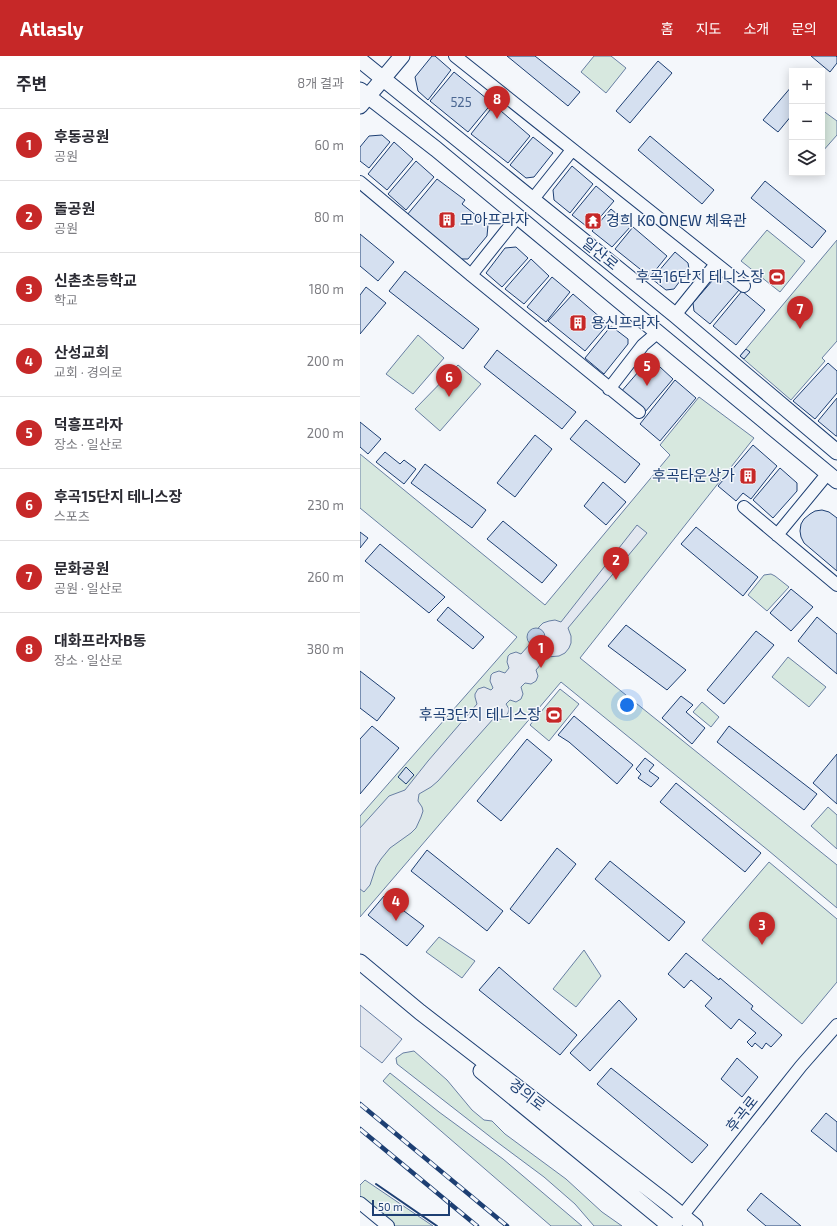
<!DOCTYPE html>
<html lang="ko">
<meta charset="utf-8">
<style>
body{margin:0;font-family:"Exo 2","Noto Sans KR",sans-serif;background:#f7f7f7;color:#2b2b33}
.controls{position:absolute;right:12px;top:12px;display:grid;overflow:hidden;border-radius:0px;box-shadow:0 2px 10px #0003}
.controls button{width:36px;height:36px;display:grid;place-items:center;padding:0;border:0;border-bottom:1px solid #e1e1e2;background:#fff;color:#2b2b33;font:20px sans-serif}
.scale{position:absolute;left:12px;bottom:10px;width:78px;box-sizing:border-box;padding-left:4px;border:2px solid #1d3f73;border-top:0;font-size:11px;line-height:14px;white-space:nowrap;color:#1d3f73;-webkit-text-stroke:3px #f4f7fb;paint-order:stroke}
.you{position:absolute;left:267px;top:649px;width:14px;height:14px;margin:-10px;border:3px solid #fff;border-radius:50%;background:#1a73e8;box-shadow:0 0 0 6px #1a73e833}
.badge{display:grid;place-items:center;width:26px;height:26px;border-radius:50%;background:#c62828;color:#fff;font-size:13px;font-weight:700}
.pin{position:absolute;translate:-50% -33px;filter:drop-shadow(0 1px 2px #0008)}
.pin::after{content:'';position:absolute;top:21px;width:14px;height:12px;background:inherit;clip-path:polygon(0 0,100% 0,50% 100%)}
.list{margin:0;padding:0;list-style:none}
h2{display:flex;justify-content:space-between;align-items:center;height:52px;margin:0;padding:0 16px;font-size:17px}
h2 small{font-size:13px;font-weight:400;color:#7c7c81}
.list li{display:grid;grid-template-columns:26px 1fr auto;gap:12px;align-items:center;box-sizing:border-box;height:72px;padding:0 16px;border-top:1px solid #e1e1e2}
.list b{display:block;font-size:15px;white-space:nowrap}
.list p{margin:0;font-size:13px;white-space:nowrap;color:#7c7c81}
.list em{font-size:13px;font-style:normal;color:#7c7c81}
.icon{flex:none;width:22px;height:22px;fill:none;stroke:currentColor;stroke-width:2;stroke-linecap:round;stroke-linejoin:round}
.map{position:relative;flex:none;width:477px;height:1170px;overflow:hidden}
header{display:flex;align-items:center;gap:24px;box-sizing:border-box;height:56px;padding:0 20px;background:#c62828;color:#fff}
header strong{font-size:19px}
nav{display:flex;gap:22px;margin-inline-start:auto;font-size:14px}
main{display:flex}
aside{flex:1;background:#fff}
.map>svg:first-child{display:block}
</style>
<header>
<strong>Atlasly</strong>
<nav><a>홈</a><a>지도</a><a>소개</a><a>문의</a></nav>
</header>
<main>
<aside>
<h2>주변<small>8개 결과</small></h2>
<ul class="list">
<li><span class="badge">1</span><div><b>후동공원</b><p>공원</p></div><em>60 m</em></li>
<li><span class="badge">2</span><div><b>돌공원</b><p>공원</p></div><em>80 m</em></li>
<li><span class="badge">3</span><div><b>신촌초등학교</b><p>학교</p></div><em>180 m</em></li>
<li><span class="badge">4</span><div><b>산성교회</b><p>교회 · 경의로</p></div><em>200 m</em></li>
<li><span class="badge">5</span><div><b>덕흥프라자</b><p>장소 · 일산로</p></div><em>200 m</em></li>
<li><span class="badge">6</span><div><b>후곡15단지 테니스장</b><p>스포츠</p></div><em>230 m</em></li>
<li><span class="badge">7</span><div><b>문화공원</b><p>공원 · 일산로</p></div><em>260 m</em></li>
<li><span class="badge">8</span><div><b>대화프라자B동</b><p>장소 · 일산로</p></div><em>380 m</em></li>
</ul>
</aside>
<div class="map">
<svg width="477" height="1170" viewBox="0 0 477 1170">
<rect width="100%" height="100%" fill="#f4f7fb"/>
<path fill="#d7e8df" stroke="#687fa3" d="M234 0H251L266 12 246 37 221 16Z
M462 54 477 65V79L462 96Z
M407 174 445 205 420 236 381 205Z
M477 184V285L462 302 465 305 431 344 380 300Z
M58 279 84 302 53 338 26 318Z
M98 309 121 328 80 375 55 353Z
M339 341 394 382 220 602 477 809V852L409 795 201 626C134 705 67 783 0 861V760L157 581 0 452V398L185 549 310 399 300 389Z
M411 518 415 520 429 531 407 555 388 539 404 519Z
M428 601 466 631 449 651 412 621Z
M200 633 219 648 189 685 170 669Z
M342 646 359 661 351 671 333 656Z
M468 751 477 759V793L451 770Z
M409 806 477 863V926L442 968 342 884Z
M79 881 115 905 102 922 66 896Z
M224 894 241 920 216 951 193 933Z
M54 995 87 1024 112 1054 124 1064 132 1065 145 1078 206 1123 242 1156 262 1170H234L215 1148 184 1121 137 1086 37 1008 36 1002 43 997Z
M30 1017 79 1056 143 1103 222 1170H191L23 1025Z
M5 1124 73 1170H32L0 1145V1129Z"/>
<path fill="#e3e8f0" stroke="#687fa3" d="M277 469 287 477 208 572 211 580V587L209 592 205 597 199 600 187 601 176 614 178 620 176 625 171 628 165 627 161 631 163 638 161 643 156 646 150 644 146 648 149 653 148 657 146 660 141 663 134 662 78 725 71 731 59 738 58 745 62 751 63 755 61 761 56 772 51 777 30 792 21 803 16 811 10 829 4 836 0 833V772L29 740 45 734 68 705 117 648 115 641V638L118 633 124 631 131 634 133 632 130 625 131 619 133 617 139 615 145 617 149 612 147 606 148 600 150 598 156 596 161 598 170 588 171 589 176 576 179 571 183 567 189 565 195 564 201 566Z
M0 949 42 983 22 1007 0 990Z"/>
<path fill="#bed0e5" stroke="#687fa3" d="M167 581a9 9 0 1 1 18 0a9 9 0 1 1-18 0Z"/>
<path fill="#d5e0f0" stroke="#1d3f73" d="M72 0H75L91 14 68 44 58 35 55 21Z
M147 0H175L220 36 208 50Z
M451 0H476L477 1V7L470 16Z
M298 5 312 17 270 67 256 55Z
M94 16 132 47 108 76 70 45Z
M432 30V59L418 76 403 64Z
M134 49 170 80 148 107 111 78Z
M22 79 30 86 9 112 0 105V91L9 80Z
M290 80 354 134 342 148 278 94Z
M173 81 193 97 174 121 166 122 150 109Z
M34 86 53 103 27 134 8 118Z
M56 105 74 121 46 154 28 138Z
M212 110 233 128 210 157 194 144 193 134Z
M77 123 105 144 102 148 128 169 127 180 108 203H99L47 159Z
M405 125 466 175 452 192 391 142Z
M236 130 254 145 230 173 212 159Z
M251 153 271 170 252 191 232 175Z
M273 171 307 200 290 221 255 193Z
M0 178 34 206 18 225 0 210Z
M156 191 168 202 142 231 126 217 145 192Z
M315 196 328 207 329 213 314 233 306 234 292 223Z
M171 203 189 220 164 248 145 233Z
M45 215 119 273 103 293 29 235Z
M359 217 379 234 350 268 334 255 333 247Z
M192 221 210 236 186 266 167 251Z
M6 231 26 247 0 278V239Z
M382 235 405 254 376 289 353 270Z
M213 238 248 268 225 295 188 265Z
M251 270 268 283V288L244 318 225 302Z
M386 293 390 296 384 303 380 300Z
M137 294 216 356 202 373 124 311Z
M468 307 477 315V337L455 363 433 345Z
M285 308 294 309 300 311 313 323 285 356 260 337Z
M315 324 336 342 300 385 280 368Z
M477 342V380H476L458 365Z
M226 364 280 408 265 427 210 383Z
M0 366 21 383 8 398 0 391Z
M175 379 192 393 155 441 137 427Z
M393 389 417 410 391 443 383 437 376 445 358 430Z
M25 396 40 408 44 404 56 413 44 428 16 406Z
M65 408 126 454 112 472 51 427Z
M420 412 437 427V435L413 462 393 444Z
M243 426 266 446 246 469 224 450Z
M462 454 469 456 477 462V515L444 487 441 481 440 475 441 468 444 463 450 458 455 455Z
M143 465 197 509 182 527 127 483Z
M336 471 398 521 383 540 321 488Z
M0 476 8 482 0 492Z
M20 488 85 541 69 557 5 505Z
M431 533 453 551 431 575 410 557Z
M88 551 124 581 113 593 77 564Z
M457 561 477 578V618L438 585Z
M266 569 326 614 307 634 248 590Z
M396 575 414 589 364 648 347 634Z
M0 615 35 642 17 665 0 652Z
M321 640 333 649 326 656 345 672 332 688 302 662Z
M214 660 273 709 257 728 209 686 198 679Z
M12 670 39 692 0 738V683Z
M369 670 457 738 444 754 357 686Z
M167 683 192 704 141 765 117 745Z
M477 698V748L453 727Z
M285 702 294 709 289 715 299 722 291 731 278 722 281 718 276 713Z
M46 711 54 719 46 728 38 721Z
M316 727 401 797 385 816 300 746Z
M197 792 216 808 169 868 150 853Z
M67 794 143 855 127 875 51 815Z
M250 805 325 866 309 885 235 823Z
M24 840 64 870 47 890 8 859Z
M326 897 359 924 360 922 393 950 391 953 422 979 411 991 406 987 402 993 395 987 392 991 387 986 396 977 379 963 371 973 345 950 352 942 331 924 324 932 308 918Z
M139 911 217 979 200 999 119 934Z
M259 944 277 963 230 1015 210 997Z
M377 1002 398 1021 382 1041 361 1023Z
M251 1012 348 1089 332 1107 237 1028Z
M466 1057 477 1066V1096L451 1075Z
M401 1137 441 1170H406L387 1154Z"/>
<g fill="none" stroke-linecap="round" stroke-linejoin="round">
<g stroke="#1d3f73" stroke-width="14">
<path id="minor" d="M95 0 384 230
M0 126 111 219 279 356
M173 143 212 94
M111 219 158 160
M315 259 356 208
M249 333 283 289 297 277
M384 451 477 529
M417 479 468 417
M0 1147 28 1170
M314 1170 441 1010 477 969"/>
</g>
<g stroke="#1d3f73" stroke-width="17">
<path id="major" d="M0 4 315 259 477 396
M0 34 76 93 477 425
M0 50 42 0
M0 906 60 956 307 1147 335 1170
M121 1015 310 1170"/>
</g>
<use href="#minor" stroke="#f4f7fb" stroke-width="12"/>
<use href="#major" stroke="#f4f7fb" stroke-width="15"/>
<g stroke="#1d3f73" stroke-width="4.5">
<path id="rail" d="M0 1048 147 1170
M0 1073 117 1170"/>
</g>
<use href="#rail" stroke="#f4f7fb" stroke-width="3" stroke-dasharray="9" stroke-linecap="butt"/>
<path stroke="#1d3f73" stroke-width="2" d="M16 1128 77 1170"/>
</g>
<defs>
<g id="building-square" transform="scale(0.9)"><rect x="-9" y="-9" width="18" height="18" rx="4" fill="#c62828" stroke="#f4f7fb"/><path d="M-4-6H4V6H1V3H-1V6H-4ZM-2.5-4.3h1.7v1.8h-1.7ZM.8-4.3h1.7v1.8H.8ZM-2.5-1h1.7V.8h-1.7ZM.8-1h1.7V.8H.8Z" fill="#fff"/></g>
<g id="temple-square" transform="scale(0.9)"><rect x="-9" y="-9" width="18" height="18" rx="4" fill="#c62828" stroke="#f4f7fb"/><path d="M0-6L5-2H3V0L6.5 2.5H4V6H1.5V3h-3V6H-4V2.5H-6.5L-3 0V-2H-5Z" fill="#fff"/></g>
<g id="stadium-square" transform="scale(0.9)"><rect x="-9" y="-9" width="18" height="18" rx="4" fill="#c62828" stroke="#f4f7fb"/><path d="M0-5a6.5 5 0 1 0 0 10a6.5 5 0 1 0 0-10ZM-3.5-1.8h7v3.6h-7Z" fill="#fff"/></g>
</defs>
<g fill-rule="evenodd">
<use href="#building-square" x="87" y="164"/>
<use href="#temple-square" x="233" y="165"/>
<use href="#stadium-square" x="417" y="221"/>
<use href="#building-square" x="218" y="267"/>
<use href="#building-square" x="388" y="420"/>
<use href="#stadium-square" x="194" y="659"/>
</g>
<g text-anchor="middle" stroke-width="3" stroke-linejoin="round" paint-order="stroke">
<g font-size="13" fill="#4b6792">
<text x="101" y="51">525</text>
</g>
<g font-size="15" fill="#1d3f73" stroke="#f4f7fb" text-anchor="start">
<text x="100" y="169">모아프라자</text>
<text x="246" y="170">경희 KO ONEW 체육관</text>
<text x="404" y="226" text-anchor="end">후곡16단지 테니스장</text>
<text x="231" y="272">용신프라자</text>
<text x="375" y="425" text-anchor="end">후곡타운상가</text>
<text x="181" y="664" text-anchor="end">후곡3단지 테니스장</text>
</g>
<g font-size="15" fill="#1d3f73" stroke="#f4f7fb">
<text transform="translate(240 198) rotate(39)" y="5">일산로</text>
<text transform="translate(167 1039) rotate(38)" y="5">경의로</text>
<text transform="translate(382 1058) rotate(-52)" y="5">후곡로</text>
</g>
</g>
</svg>
<div class="controls">
<button>+</button>
<button>−</button>
<button><svg class="icon" aria-label="layers" viewBox="0 0 24 24"><path d="M12 4l9 5-9 5-9-5zM3 14l9 5 9-5"/></svg></button>
</div>
<div class="scale">50 m</div>
<div class="you"></div>
<div class="pin badge" style="left:181px;top:612px">1</div>
<div class="pin badge" style="left:256px;top:524px">2</div>
<div class="pin badge" style="left:402px;top:889px">3</div>
<div class="pin badge" style="left:36px;top:865px">4</div>
<div class="pin badge" style="left:287px;top:330px">5</div>
<div class="pin badge" style="left:89px;top:341px">6</div>
<div class="pin badge" style="left:440px;top:273px">7</div>
<div class="pin badge" style="left:137px;top:63px">8</div>
</div>
</main>
